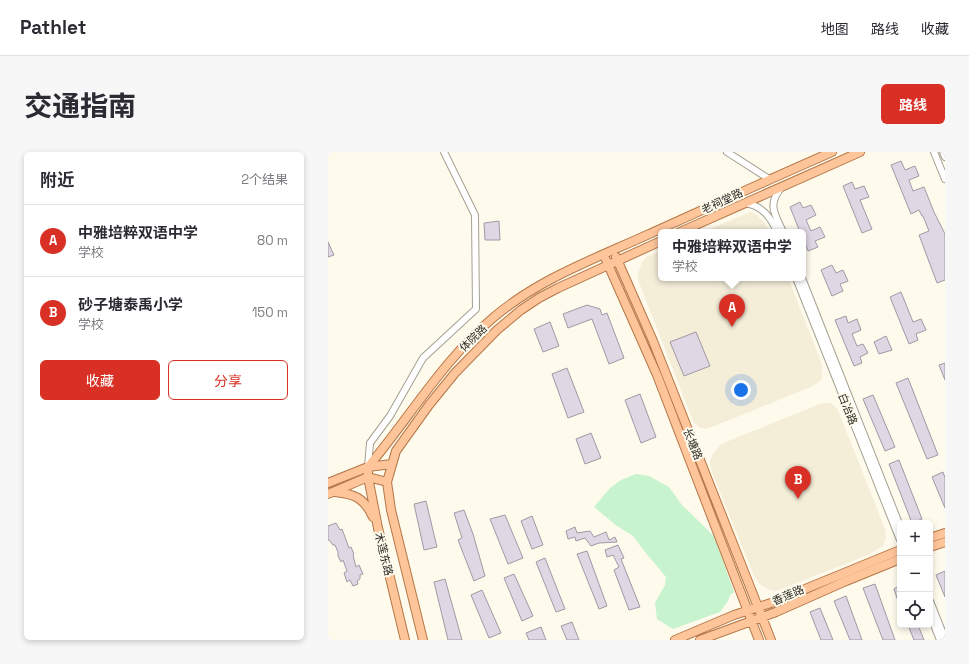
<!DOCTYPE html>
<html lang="zh">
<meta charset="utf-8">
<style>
body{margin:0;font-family:"Space Grotesk","Noto Sans SC",sans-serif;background:#f7f7f7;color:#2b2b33}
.controls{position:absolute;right:12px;bottom:12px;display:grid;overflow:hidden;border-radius:6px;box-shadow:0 2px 6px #0003}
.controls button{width:36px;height:36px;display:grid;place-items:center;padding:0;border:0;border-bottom:1px solid #e1e1e2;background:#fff;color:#2b2b33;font:20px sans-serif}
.you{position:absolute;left:413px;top:238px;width:14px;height:14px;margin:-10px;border:3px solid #fff;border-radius:50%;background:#1a73e8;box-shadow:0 0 0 6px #1a73e833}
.badge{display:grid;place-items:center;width:26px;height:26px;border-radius:50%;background:#d93025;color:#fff;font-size:13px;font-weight:700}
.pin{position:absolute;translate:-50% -33px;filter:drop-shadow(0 1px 2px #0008)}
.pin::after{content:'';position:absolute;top:21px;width:14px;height:12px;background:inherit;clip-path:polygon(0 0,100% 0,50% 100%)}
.popup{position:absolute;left:330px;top:77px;width:148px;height:52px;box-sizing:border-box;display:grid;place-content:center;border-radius:6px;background:#fff;filter:drop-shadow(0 1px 3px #0005);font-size:13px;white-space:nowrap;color:#7c7c81}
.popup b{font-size:15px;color:#2b2b33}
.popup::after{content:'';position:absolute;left:50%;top:100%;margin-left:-8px;border:8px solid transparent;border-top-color:#fff}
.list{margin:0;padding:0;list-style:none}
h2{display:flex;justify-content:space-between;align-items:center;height:52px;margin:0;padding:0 16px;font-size:17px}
h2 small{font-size:13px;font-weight:400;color:#7c7c81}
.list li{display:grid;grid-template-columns:26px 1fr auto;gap:12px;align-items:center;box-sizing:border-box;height:72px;padding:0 16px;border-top:1px solid #e1e1e2}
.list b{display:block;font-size:15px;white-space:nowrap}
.list p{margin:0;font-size:13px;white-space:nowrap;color:#7c7c81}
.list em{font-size:13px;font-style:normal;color:#7c7c81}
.actions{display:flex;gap:8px;padding:12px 16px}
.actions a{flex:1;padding:9px 0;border:1px solid #d93025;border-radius:6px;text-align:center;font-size:14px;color:#d93025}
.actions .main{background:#d93025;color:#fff}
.icon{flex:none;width:22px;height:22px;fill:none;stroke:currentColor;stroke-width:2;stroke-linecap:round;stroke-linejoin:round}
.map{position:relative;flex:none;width:617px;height:488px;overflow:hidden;border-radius:6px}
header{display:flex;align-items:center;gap:24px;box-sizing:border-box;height:56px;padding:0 20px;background:#fff;border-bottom:1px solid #e1e1e2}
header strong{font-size:19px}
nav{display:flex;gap:22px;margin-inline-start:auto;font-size:14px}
.intro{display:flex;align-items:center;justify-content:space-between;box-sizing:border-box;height:96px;padding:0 24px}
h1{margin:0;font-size:28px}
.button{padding:10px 18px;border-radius:6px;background:#d93025;color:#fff;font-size:14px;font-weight:700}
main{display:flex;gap:24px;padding:0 24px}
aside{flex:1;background:#fff;border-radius:6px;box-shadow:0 2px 6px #0003}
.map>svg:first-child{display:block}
</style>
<header>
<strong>Pathlet</strong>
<nav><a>地图</a><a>路线</a><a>收藏</a></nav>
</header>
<div class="intro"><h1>交通指南</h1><a class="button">路线</a></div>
<main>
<aside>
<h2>附近<small>2个结果</small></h2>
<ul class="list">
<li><span class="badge">A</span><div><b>中雅培粹双语中学</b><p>学校</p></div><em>80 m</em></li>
<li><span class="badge">B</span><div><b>砂子塘泰禹小学</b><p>学校</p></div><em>150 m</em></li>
</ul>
<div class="actions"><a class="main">收藏</a><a>分享</a></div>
</aside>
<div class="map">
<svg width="617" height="488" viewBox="0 0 617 488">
<rect width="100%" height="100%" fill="#fefaec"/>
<path fill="#f4edd8" d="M422 60 429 63 436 70 442 80H375Z
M333 99V126H460L494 212V227L488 232 480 236 384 275 378 277 372 276 366 271 363 264 310 128V122L314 110 320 104Z
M498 251H503L510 258 557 377 558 386 555 394 540 403 451 438 445 439 437 436 431 431 426 424 383 318 382 310 384 303 393 292 492 252Z"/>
<path fill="#c7f3ce" d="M308 322 321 324 341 335 354 353 386 384 406 440 402 443 400 449 392 460 345 477 329 467 327 451 337 433 338 425 317 400 305 384 289 374 266 355 282 336 293 328Z"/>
<path fill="#dfd7e4" stroke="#a099a5" d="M573 9 577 18 587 14 591 24 581 28 585 39 596 35 606 60 617 82V128L609 131 591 83 601 79 595 64H594L591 58 583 62 563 13Z
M524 30 527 37 536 34 541 45 532 48 544 77 534 81 515 34Z
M472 50 475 56 483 53 488 63 478 68 483 79 492 75 497 85 487 89 490 95 480 99 475 87V80H472L462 55Z
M171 69 172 88H157L156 71Z
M0 90 6 103 0 105Z
M504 113 508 121 515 118 520 129 512 132 515 139 504 144 493 118Z
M573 140 585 170 593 167 598 178 588 182 590 188 581 192 562 145Z
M259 153 272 157 274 163 279 161 296 206 281 212 264 167 240 176 235 162Z
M518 164 520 171 529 167 533 178 524 182 529 194 535 192 540 201 532 205 534 211 526 214 507 168Z
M222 170 231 194 215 200 206 177Z
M368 180 382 214 356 224 342 190Z
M558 184 564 198 551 202 546 190Z
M617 211V228L611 213Z
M239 216 256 260 240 266 224 222Z
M580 226 610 303 599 307 568 231Z
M312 242 328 285 313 291 297 248Z
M545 243 567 295 557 299 535 247Z
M263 281 273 306 257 312 248 287Z
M571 308 594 367 584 371 561 312Z
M615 320 617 326V356L604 325Z
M98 349 109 395 96 398 86 352Z
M136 358 145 382 157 424 146 429 130 388 134 386 126 361Z
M177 363 195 406 180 412 162 367Z
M204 364 215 393 204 397 193 369Z
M8 371 12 378 14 377 21 396 23 395 26 402 25 403 28 415 31 413 35 422 32 423V427L29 429 30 432 25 434 22 428 19 430 16 421 19 419 15 408 13 410 10 404V400L7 393H5L1 388H0V374Z
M247 375 249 381 262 379 266 385 278 380 281 388 287 385 289 390 271 391 263 394 257 386 248 389 247 385 240 387 238 379Z
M290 393 296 406 293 407 312 455 301 458 286 418 291 415 285 403 279 405 277 398Z
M259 399 279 454 271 457 249 402Z
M217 406 237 457 228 460 208 410Z
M617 419V445L608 423Z
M186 422 205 464 194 469 176 426Z
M117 427 134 488H120L106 430Z
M547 432 567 488H555L535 436Z
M572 433V452H571L566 437Z
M154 438 173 481 161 486 143 443Z
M518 444 534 488H522L506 449Z
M492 456 505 488H493L482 460Z
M244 470 251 488H239L233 474Z
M580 473H590L596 488H586Z
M213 475 218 488H201L198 481Z"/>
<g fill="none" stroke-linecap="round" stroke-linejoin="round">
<g stroke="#a4a093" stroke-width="8">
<path id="minor" d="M399 0 441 27
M606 0 617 27
M615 0 617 5
M453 36C439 53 447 62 455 80
M416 51C434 53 443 65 449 80
M468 126 572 388
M474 126 572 374
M40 315 42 291 62 264 95 206 148 157 147 63 116 0
M602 449 617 487
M602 463 612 488"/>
</g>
<g stroke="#b47748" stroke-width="10">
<path id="major" d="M352 80 532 0
M288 105 325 189 443 488
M278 108 329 223 431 488
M0 331 40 315 64 312
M7 340C27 342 36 346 45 365
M0 342 40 325 59 330
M602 386 617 381
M602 395 617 390
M77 488 50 376 40 325V315C82 265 115 208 166 165 211 127 266 107 319 83 381 55 442 27 504 0
M95 488 63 358 59 330 68 299 101 253 127 221 169 178 193 158 211 146 230 136 333 89
M347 488 406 463 443 451 572 398
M372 488 448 460 518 429 572 407"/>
</g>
<use href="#minor" stroke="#fff" stroke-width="6"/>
<use href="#major" stroke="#fec59b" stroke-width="8"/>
</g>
<g text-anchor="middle" stroke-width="4" stroke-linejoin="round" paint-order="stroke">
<g font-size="11" fill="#2d2c27" stroke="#fefaec">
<text transform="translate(394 49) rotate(-25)" y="4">老祠堂路</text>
<text transform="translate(145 186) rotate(-44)" y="4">体院路</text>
<text transform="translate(520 257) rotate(68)" y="4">白冶路</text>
<text transform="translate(365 292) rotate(68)" y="4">长塘路</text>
<text transform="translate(56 402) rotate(76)" y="4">木莲东路</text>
<text transform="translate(460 443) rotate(-23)" y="4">香莲路</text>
</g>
</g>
</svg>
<div class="controls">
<button>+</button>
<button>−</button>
<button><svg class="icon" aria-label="locate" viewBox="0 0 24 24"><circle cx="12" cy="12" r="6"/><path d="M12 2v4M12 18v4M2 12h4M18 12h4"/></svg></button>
</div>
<div class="you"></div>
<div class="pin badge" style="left:404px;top:175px">A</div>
<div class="popup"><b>中雅培粹双语中学</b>学校</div>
<div class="pin badge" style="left:470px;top:347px">B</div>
</div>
</main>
